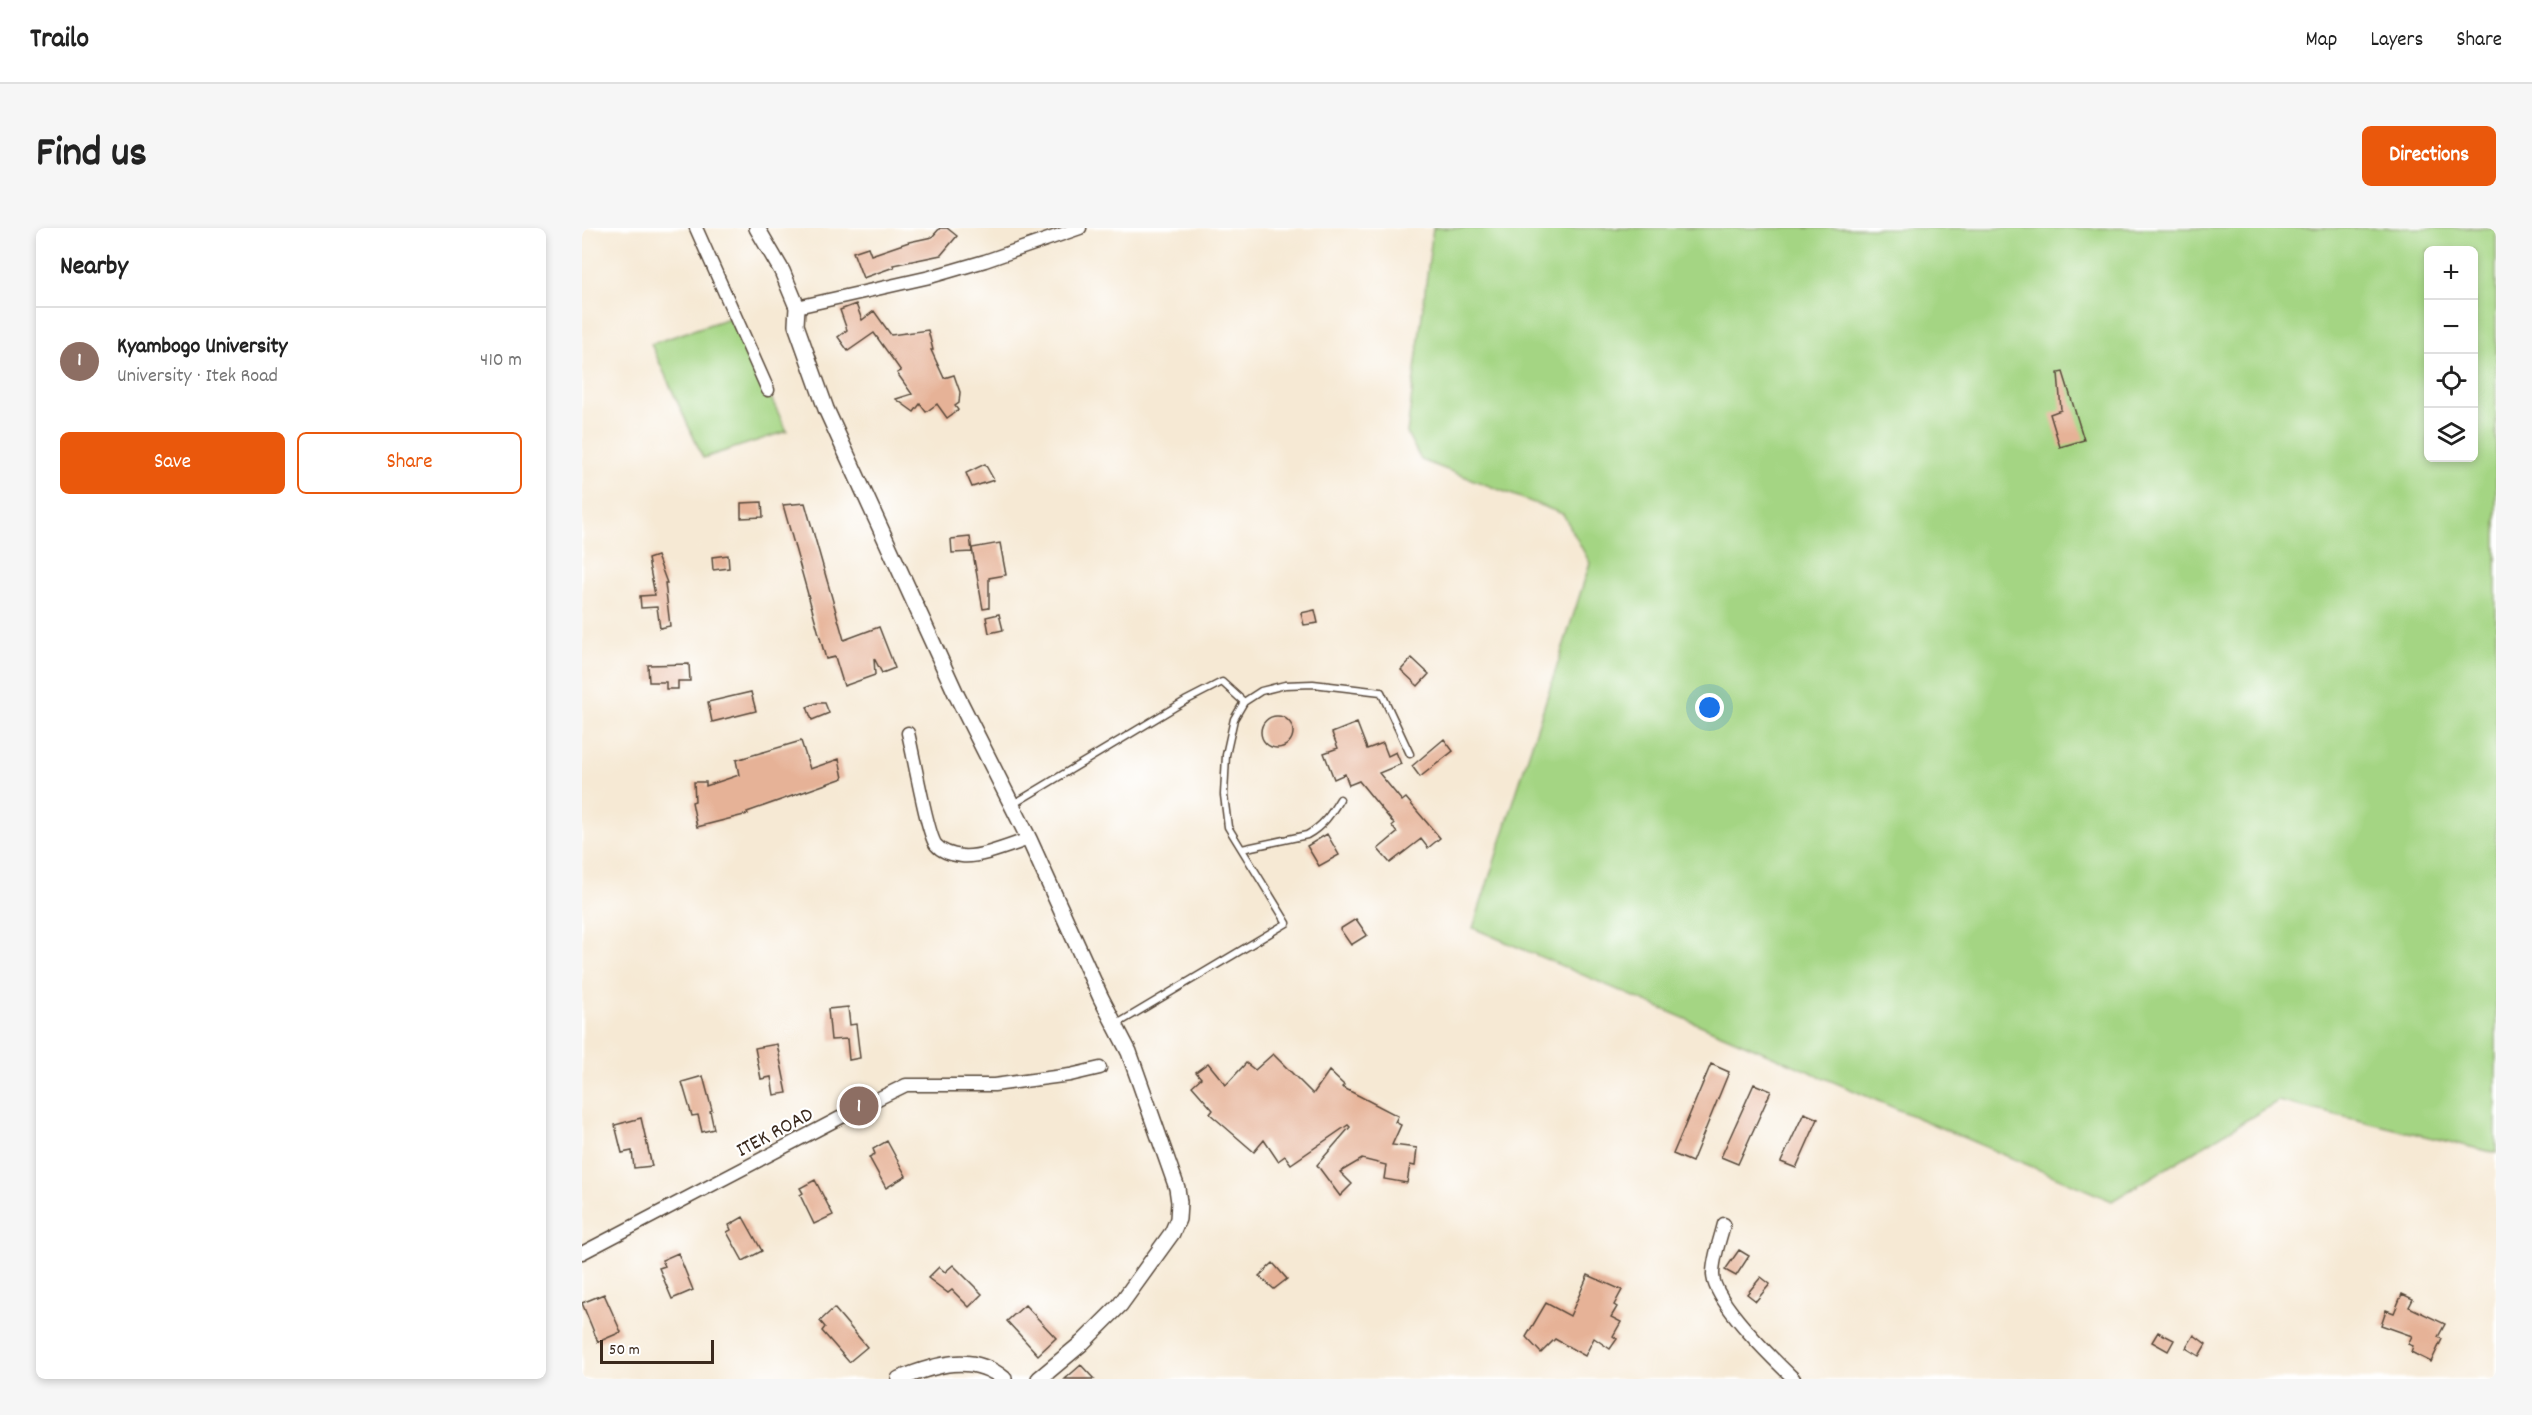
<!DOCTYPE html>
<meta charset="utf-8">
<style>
body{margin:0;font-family:Dekko,sans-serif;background:#f6f6f6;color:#222}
.controls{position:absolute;right:18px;top:18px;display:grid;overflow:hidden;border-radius:9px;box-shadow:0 3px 9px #0003}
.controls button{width:54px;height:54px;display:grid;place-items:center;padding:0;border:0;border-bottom:2px solid #e0e0e0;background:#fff;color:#222;font:30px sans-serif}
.scale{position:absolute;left:18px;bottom:15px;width:114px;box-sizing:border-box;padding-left:6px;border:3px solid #3b2a1e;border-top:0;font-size:16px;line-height:21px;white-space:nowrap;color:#3b2a1e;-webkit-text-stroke:4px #fff;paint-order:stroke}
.you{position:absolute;left:1128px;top:480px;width:21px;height:21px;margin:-15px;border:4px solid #fff;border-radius:50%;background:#1a73e8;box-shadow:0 0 0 9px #1a73e833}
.badge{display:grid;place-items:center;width:39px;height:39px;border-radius:50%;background:#ea580c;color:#fff;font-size:20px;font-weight:700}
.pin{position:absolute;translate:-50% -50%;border:3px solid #fff;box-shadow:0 2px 6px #0006}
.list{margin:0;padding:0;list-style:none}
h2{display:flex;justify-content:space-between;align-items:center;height:78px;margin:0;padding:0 24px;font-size:26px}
h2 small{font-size:20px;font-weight:400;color:#767676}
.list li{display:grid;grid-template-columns:39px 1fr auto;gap:18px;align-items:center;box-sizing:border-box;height:108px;padding:0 24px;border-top:2px solid #e0e0e0}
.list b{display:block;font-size:22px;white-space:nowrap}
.list p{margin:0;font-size:20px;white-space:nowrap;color:#767676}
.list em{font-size:20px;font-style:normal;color:#767676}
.actions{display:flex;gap:12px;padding:18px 24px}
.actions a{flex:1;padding:14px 0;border:2px solid #ea580c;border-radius:9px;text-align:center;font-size:21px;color:#ea580c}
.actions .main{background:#ea580c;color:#fff}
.icon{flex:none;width:33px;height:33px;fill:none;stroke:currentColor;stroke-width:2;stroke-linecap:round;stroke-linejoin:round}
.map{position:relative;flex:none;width:1914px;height:1151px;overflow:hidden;border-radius:9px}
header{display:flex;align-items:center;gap:36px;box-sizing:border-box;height:84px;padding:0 30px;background:#fff;border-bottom:2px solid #e0e0e0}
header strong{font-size:28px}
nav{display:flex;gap:33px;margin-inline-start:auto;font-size:21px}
.intro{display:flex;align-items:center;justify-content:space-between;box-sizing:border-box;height:144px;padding:0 36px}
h1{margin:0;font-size:42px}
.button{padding:15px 27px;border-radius:9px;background:#ea580c;color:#fff;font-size:21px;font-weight:700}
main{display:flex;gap:36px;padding:0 36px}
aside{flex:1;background:#fff;border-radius:9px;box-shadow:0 3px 9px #0003}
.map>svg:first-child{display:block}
</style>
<header>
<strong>Trailo</strong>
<nav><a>Map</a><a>Layers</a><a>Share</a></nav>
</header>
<div class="intro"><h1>Find us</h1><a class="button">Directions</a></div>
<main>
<aside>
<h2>Nearby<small></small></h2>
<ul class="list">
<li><span class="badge" style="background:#8d6e63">1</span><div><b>Kyambogo University</b><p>University · Itek Road</p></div><em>410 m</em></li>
</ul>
<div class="actions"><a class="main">Save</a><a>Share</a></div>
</aside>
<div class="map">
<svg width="1914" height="1151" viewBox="0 0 1914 1151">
<rect width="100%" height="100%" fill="#fff"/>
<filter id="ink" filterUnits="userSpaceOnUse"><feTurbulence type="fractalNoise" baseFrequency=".0167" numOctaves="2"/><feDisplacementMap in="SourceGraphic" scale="12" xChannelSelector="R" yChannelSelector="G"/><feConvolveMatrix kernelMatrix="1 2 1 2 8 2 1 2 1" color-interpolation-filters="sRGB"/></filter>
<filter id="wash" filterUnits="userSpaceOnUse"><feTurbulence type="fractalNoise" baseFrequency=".008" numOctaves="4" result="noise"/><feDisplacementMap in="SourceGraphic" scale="24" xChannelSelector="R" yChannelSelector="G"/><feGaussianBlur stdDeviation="1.35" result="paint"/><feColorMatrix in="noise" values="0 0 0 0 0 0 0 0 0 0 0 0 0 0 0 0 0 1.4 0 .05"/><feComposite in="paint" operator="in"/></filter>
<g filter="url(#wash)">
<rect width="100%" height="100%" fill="#f6e9d4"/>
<path fill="#a4d583" stroke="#708050" stroke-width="1.5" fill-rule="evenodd" d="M851 0H1914V925L1696 873 1530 973 891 700 1008 335 981 286 839 232 825 205ZM1846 22H1892V230H1846Z
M150 89 205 203 121 230 69 116Z"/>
<g id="blocks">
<path fill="#e6b297" d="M358 0H365L375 8 359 27 311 37 312 39 281 50 271 24 286 19 289 27 327 14 350 9Z
M274 76 280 92 292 83 309 107 346 102 351 122H349L362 150 372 147 378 164 377 175 373 178 376 182 365 190 355 176 344 184 338 176 332 184 314 171 330 166 315 145 319 143 292 105 266 123 256 109 265 102 258 82Z
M1481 144 1502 212 1478 219 1468 186 1479 182 1476 145Z
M403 236 412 252 390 259 384 245Z
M180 274 181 289 159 290V275Z
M223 275 262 412 297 399 313 440 300 445 292 430 293 447 262 458 253 429 244 431 201 277Z
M388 309 390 324 370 325 369 311Z
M418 315 424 347 407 350V380L401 381 390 320Z
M146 327 147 340 131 342 130 329Z
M75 328 85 355H83L88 398 78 400 75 379 59 380 58 368 73 367 66 331Z
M733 382 736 395 722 397 719 385Z
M417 386 421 402 407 405 404 389Z
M830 430 847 446 836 458 819 442Z
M107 436 108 453H96V461H84V454H67L66 437Z
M169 464 174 483 130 494 126 474Z
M235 475H243L247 485 230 492 225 479Z
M679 504a16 16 0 1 1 32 0a16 16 0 1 1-32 0Z
M775 495 785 521 801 515 806 528 814 524 819 536 797 545 820 573 824 570 858 610 846 620 839 611 808 635 796 621 815 605 810 598 812 596 777 553 767 557 763 546 752 551 742 525 756 520 750 505Z
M862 511 871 523 838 549 830 538Z
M219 513 228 541 257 531 261 550 165 584 166 586 115 599 110 574 113 573 112 554H124V558L157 547 154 532Z
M745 606 757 627 737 638 725 618Z
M774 691 785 707 769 717 758 701Z
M266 779 268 797 274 796 278 830 267 832 265 811 249 812 246 781Z
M195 816 205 865 192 867 189 849 179 851 173 820Z
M691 826 731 866 747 843 762 857 760 859 816 888 813 894 819 897 810 917 835 920 833 938 828 937 825 955 802 951 804 937 780 931 758 944 770 956 758 968 735 937 768 899 766 897 709 936 703 928 696 933 682 912 672 924 628 886 631 882 610 858 619 850 614 844 626 835 644 857 664 835 673 842Z
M1129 836 1147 844 1110 934 1091 926Z
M121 848 130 882 128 883 132 901 120 904 116 887 110 888 100 854Z
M1172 856 1189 863 1156 936 1139 929Z
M1222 885 1236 891 1214 940 1199 934Z
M59 890 70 938 52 940 50 923 40 925 33 897Z
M305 913 324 948 304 960 287 929 293 926 291 921Z
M233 952 251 987 232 996 218 967 221 965 218 960Z
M161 989 180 1023 161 1033 145 1004 149 1002 147 997Z
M1157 1022 1167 1028 1154 1048 1143 1042Z
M96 1025 111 1062 90 1071 77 1040 83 1038 80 1032Z
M691 1035 705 1051 692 1061 677 1048Z
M371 1037 400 1066 387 1079 370 1062 366 1065 346 1050 357 1039 363 1044Z
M1006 1047 1040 1062 1032 1077 1035 1079 1029 1089 1039 1094 1031 1108 1035 1111 1028 1121 1012 1110 1003 1128 973 1111 959 1125 944 1109 964 1075 988 1088Z
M1179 1049 1188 1056 1174 1073 1165 1066Z
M22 1066 39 1104 16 1114 0 1075Z
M1820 1066 1831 1071 1827 1079 1863 1096 1856 1109 1860 1111 1849 1134 1829 1124 1831 1118 1826 1116 1830 1108 1799 1097 1804 1082 1812 1085Z
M443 1077 474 1110 456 1127 425 1093Z
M252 1080 285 1119 267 1134 240 1103 243 1099 238 1093Z
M1576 1104 1592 1112 1586 1123 1570 1114Z
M1612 1107 1624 1116 1617 1128 1604 1120Z
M499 1137 512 1151H483Z"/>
</g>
</g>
<g filter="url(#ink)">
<use href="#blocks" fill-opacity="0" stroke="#574739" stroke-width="1.5"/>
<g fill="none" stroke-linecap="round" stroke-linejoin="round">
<g stroke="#574739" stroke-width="9">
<path id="service" d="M430 577 603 473 640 454 662 474
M660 621 725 607C741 598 749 586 758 571
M535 796 705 695 646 599 642 567 644 527 652 491 662 474 679 463 703 457 731 456 799 464 828 526"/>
</g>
<g stroke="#574739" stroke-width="15">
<path id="minor" d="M114 0 186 162
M215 79 348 49 403 33 498 0
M326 505C331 524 345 606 354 617 360 624 371 627 380 628 398 630 429 617 447 611
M1142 996C1138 1012 1131 1030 1131 1046 1130 1072 1192 1132 1212 1151
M0 1025 271 883 324 857H412L488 847 518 840"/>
</g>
<g stroke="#574739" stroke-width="18">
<path id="tertiary" d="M175 0 200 43 215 79 214 97 244 181 375 468 447 611 519 770 547 824 595 960 597 974 596 991 590 1005 538 1077 500 1115 457 1151
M317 1151C352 1137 390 1124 422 1151"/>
</g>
<use href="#service" stroke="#fff" stroke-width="6"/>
<use href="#minor" stroke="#fff" stroke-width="12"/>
<use href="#tertiary" stroke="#fff" stroke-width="15"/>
</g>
</g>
<g text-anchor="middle" stroke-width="4.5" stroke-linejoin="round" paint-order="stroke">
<g font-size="21" fill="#3b2a1e" stroke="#fff">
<text transform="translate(192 903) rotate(-28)" y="7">ITEK ROAD</text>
</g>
</g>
</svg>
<div class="controls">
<button>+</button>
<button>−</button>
<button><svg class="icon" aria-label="locate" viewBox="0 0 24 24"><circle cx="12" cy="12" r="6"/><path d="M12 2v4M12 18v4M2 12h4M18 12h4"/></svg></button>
<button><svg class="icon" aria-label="layers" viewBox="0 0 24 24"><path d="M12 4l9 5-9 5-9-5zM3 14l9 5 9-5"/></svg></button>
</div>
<div class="scale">50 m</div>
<div class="you"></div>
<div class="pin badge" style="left:277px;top:878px;background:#8d6e63">1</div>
</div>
</main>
